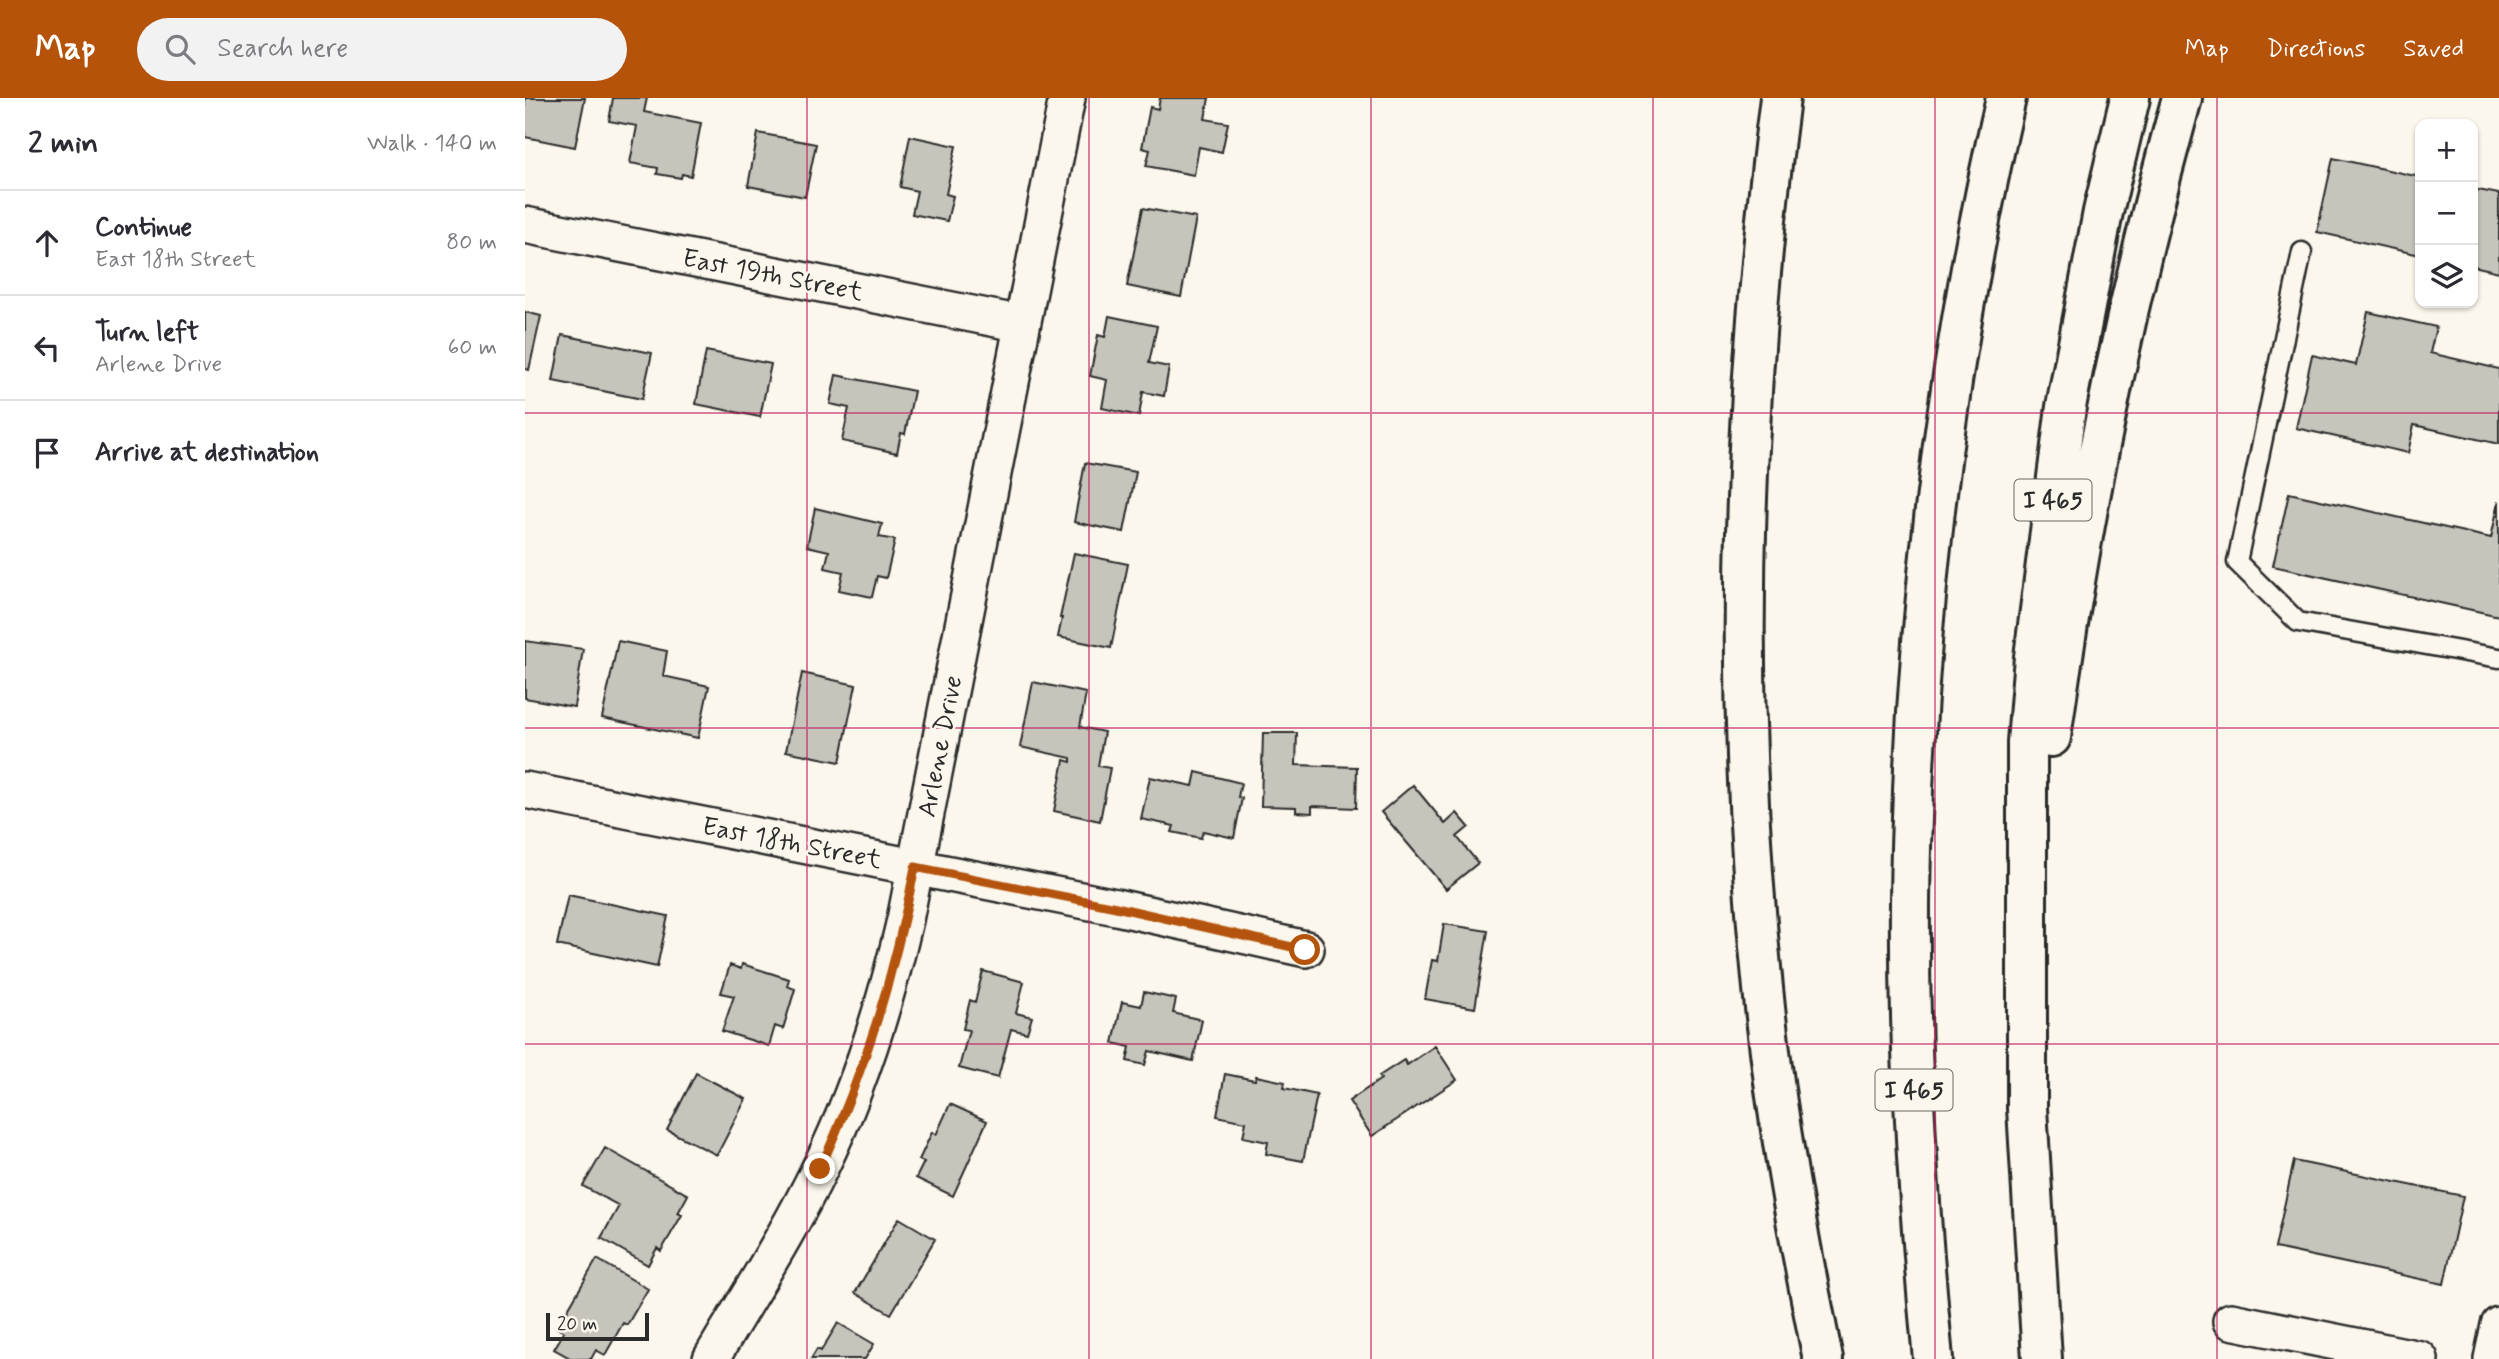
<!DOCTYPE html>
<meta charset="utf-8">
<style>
body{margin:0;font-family:Mynerve,sans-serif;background:#f2f2f3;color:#2b2b33}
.controls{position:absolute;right:21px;top:21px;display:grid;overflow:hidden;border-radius:14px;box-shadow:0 2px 5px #0004}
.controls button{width:63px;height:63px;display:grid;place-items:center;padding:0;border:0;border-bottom:2px solid #e1e1e2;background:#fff;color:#2b2b33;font:35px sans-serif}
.scale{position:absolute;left:21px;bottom:18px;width:103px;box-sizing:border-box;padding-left:7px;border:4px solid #2b2b2b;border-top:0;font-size:19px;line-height:24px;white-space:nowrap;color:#2b2b2b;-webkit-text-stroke:5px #fbf7ec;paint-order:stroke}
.stop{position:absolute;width:21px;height:21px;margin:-16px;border:5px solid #b45309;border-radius:50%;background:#fff}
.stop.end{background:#b45309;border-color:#fff;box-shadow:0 2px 7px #0008}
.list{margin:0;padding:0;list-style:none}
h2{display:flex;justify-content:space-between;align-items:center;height:91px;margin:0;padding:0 28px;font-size:30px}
h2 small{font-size:23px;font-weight:400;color:#7c7c81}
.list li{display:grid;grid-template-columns:46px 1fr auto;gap:21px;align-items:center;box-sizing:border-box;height:105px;padding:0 28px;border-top:2px solid #e1e1e2}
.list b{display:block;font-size:26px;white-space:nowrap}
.list p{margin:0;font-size:23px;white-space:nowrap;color:#7c7c81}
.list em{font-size:23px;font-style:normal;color:#7c7c81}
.icon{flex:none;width:38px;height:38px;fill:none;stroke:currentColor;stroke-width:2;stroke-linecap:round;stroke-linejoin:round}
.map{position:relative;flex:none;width:1974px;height:1261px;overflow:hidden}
header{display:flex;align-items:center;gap:42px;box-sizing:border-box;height:98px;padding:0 35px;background:#b45309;color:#fff}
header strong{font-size:33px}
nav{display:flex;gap:38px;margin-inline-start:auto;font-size:24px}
.search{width:490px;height:63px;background:#f2f2f3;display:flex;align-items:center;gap:18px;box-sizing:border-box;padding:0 24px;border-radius:38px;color:#7c7c81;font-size:26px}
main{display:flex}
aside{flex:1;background:#fff}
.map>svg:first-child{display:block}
</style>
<header>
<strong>Map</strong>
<div class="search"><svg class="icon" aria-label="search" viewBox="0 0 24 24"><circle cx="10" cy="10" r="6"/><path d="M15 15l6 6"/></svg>Search here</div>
<nav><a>Map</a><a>Directions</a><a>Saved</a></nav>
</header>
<main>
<aside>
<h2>2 min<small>Walk · 140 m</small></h2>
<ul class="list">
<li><svg class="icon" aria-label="ahead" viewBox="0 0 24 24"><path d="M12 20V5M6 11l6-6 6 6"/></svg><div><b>Continue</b><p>East 18th Street</p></div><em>80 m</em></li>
<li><svg class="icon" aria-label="left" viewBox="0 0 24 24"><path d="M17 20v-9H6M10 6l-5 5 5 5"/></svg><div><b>Turn left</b><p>Arlene Drive</p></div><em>60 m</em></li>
<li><svg class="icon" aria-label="arrive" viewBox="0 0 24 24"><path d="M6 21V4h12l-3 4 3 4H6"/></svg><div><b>Arrive at destination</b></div></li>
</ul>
</aside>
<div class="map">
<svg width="1974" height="1261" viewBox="0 0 1974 1261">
<rect width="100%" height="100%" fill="#fbf7ec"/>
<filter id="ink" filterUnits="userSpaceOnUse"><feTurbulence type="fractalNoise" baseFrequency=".0143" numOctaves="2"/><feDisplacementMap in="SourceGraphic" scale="14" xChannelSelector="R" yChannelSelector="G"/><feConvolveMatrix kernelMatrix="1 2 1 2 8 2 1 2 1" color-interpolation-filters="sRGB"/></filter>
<g filter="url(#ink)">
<path fill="#c7c4bc" stroke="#2b2b2b" stroke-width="2" d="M0 0H60L50 49 0 39Z
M88 0H122L119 14 176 25 166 78 157 76 156 80 132 76 133 70 105 65 112 28 84 23Z
M635 0H684L680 21 703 25 697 54 674 49 669 77 621 68 625 52 617 50 625 9 633 11Z
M233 35 291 46 280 99 223 88Z
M385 38 431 48 421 96 428 98 422 123 387 116 392 93 375 89Z
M1808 60 1895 79V157L1792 134Z
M1948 91 1974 96V174L1948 168Z
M618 110 671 120 656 199 602 188Z
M0 214 16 218 4 272 0 271Z
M1843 214 1911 229 1905 255 1974 271V346L1889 327 1883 355 1771 330 1787 257 1831 267Z
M584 218 632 228 624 265 644 269 639 298 618 294 614 318 577 310 582 282 565 278 573 237 580 239Z
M37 237 127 255 117 301 28 283Z
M181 253 246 266 235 319 171 306Z
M311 277 389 293 380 336 376 335 372 355 317 343 324 310 305 306Z
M560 365 611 374 599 434 549 424Z
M1764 395 1966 440 1974 403V518L1748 468Z
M290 410 357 426 354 439 370 442 361 480 352 478 347 499 314 492 318 474 300 470 304 453 282 448Z
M549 455 603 466 586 550 533 539 537 520H535Z
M0 543 58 551 49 609 0 600Z
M93 543 142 553 138 578 184 588 173 640 77 620Z
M277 575 331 587 315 664 261 653Z
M508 584 561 595 555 629 579 634 573 668 585 670 575 723 529 713 539 662 546 664V660L495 649Z
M738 635H772L771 667 832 669 831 710 787 708V715L771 714V709L736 708Z
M671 674 716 685 713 699 717 700 709 740 678 733 676 740 647 734 649 728 616 721 625 679 668 688Z
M888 687 920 726 932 715 944 729 932 739 953 765 921 791 856 714Z
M43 797 143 818 132 869 32 847Z
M919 826 963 833 950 910 900 901 907 862 913 863Z
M217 866 264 881 262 888 270 891 258 931 250 928 244 948 197 933 209 898 196 895 205 867 216 871Z
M458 873 499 884 491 915 507 919 502 935 486 931 473 980 434 970 444 932 438 931 445 902 450 904Z
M619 894 651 901 648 915 677 922 668 963 624 953 620 967 602 963 605 949 588 945 597 904 616 908Z
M910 948 932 982 847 1038 824 1003 856 981 854 978 879 962 882 967Z
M171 975 221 1001 192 1057 142 1032Z
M700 976 730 982 731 978 760 984 759 990 792 997 778 1063 741 1056 743 1044 718 1039 721 1024 692 1018Z
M425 1006 462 1023 428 1098 391 1080 399 1064 394 1062 407 1034 411 1037Z
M80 1050 163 1097 153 1115 157 1117 136 1153 132 1150 123 1167 76 1140 94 1108 58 1088Z
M1769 1063 1938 1098 1919 1186 1750 1150Z
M374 1120 410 1141 366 1216 330 1195Z
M72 1161 123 1191 102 1227 98 1225 80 1257 71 1252 66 1261H47L29 1251 39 1234 32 1230Z
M313 1225 349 1246 340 1261H286L292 1251 296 1253Z"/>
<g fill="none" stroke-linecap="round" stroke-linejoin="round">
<g stroke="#2b2b2b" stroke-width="23">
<path id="lane" d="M1777 154 1712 464 1773 524 1974 560"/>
</g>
<g stroke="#2b2b2b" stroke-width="40">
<path id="street" d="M0 127 497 226
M0 692 591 809 781 851
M1706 1223 1895 1261
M186 1261C223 1198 263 1136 295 1070 334 991 360 908 380 822L542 0
M1967 1261 1974 1227"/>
</g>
<g stroke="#2b2b2b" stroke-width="44">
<path id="highway" d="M1255 0C1217 295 1207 594 1238 890 1250 1015 1273 1138 1298 1261
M1526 639C1556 424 1599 209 1657 0
M1408 1261C1391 1082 1380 900 1387 720 1395 479 1427 235 1481 0
M1517 1261 1502 1010V644L1509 559 1541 309 1578 114 1605 0"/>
</g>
<use href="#lane" stroke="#fbf7ec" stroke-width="18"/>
<use href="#street" stroke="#fbf7ec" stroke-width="35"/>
<use href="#highway" stroke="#fbf7ec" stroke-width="38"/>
</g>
</g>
<g fill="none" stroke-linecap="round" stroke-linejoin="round" filter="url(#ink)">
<path stroke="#b45309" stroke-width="9" d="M295 1071C341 970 369 878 390 769L591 809 780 852"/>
</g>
<path fill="none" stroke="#c2185b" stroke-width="2" stroke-opacity="0.55" d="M282 0V1261M564 0V1261M846 0V1261M1128 0V1261M1410 0V1261M1692 0V1261M0 315H1974M0 630H1974M0 946H1974"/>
<g text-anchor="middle" stroke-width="5" stroke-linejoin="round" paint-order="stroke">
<g fill="#fbf7ec" stroke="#696865" stroke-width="2">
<rect x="1489.5" y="381.5" width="77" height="41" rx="5"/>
<rect x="1350.5" y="971.5" width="77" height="41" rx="5"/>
</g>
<g font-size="24" font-weight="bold" fill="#2b2b2b">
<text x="1528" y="410">I 465</text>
<text x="1389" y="1000">I 465</text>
</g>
<g font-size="26" fill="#2b2b2b" stroke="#fbf7ec">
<text transform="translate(248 176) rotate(11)" y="9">East 19th Street</text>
<text transform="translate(414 648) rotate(-79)" y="9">Arlene Drive</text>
<text transform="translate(267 744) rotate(11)" y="9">East 18th Street</text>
</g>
</g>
</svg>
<div class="controls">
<button>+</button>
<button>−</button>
<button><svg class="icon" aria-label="layers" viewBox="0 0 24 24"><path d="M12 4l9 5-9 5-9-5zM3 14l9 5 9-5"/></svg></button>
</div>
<div class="scale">20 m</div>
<div class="stop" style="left:780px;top:852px"></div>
<div class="stop end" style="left:295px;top:1071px"></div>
</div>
</main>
